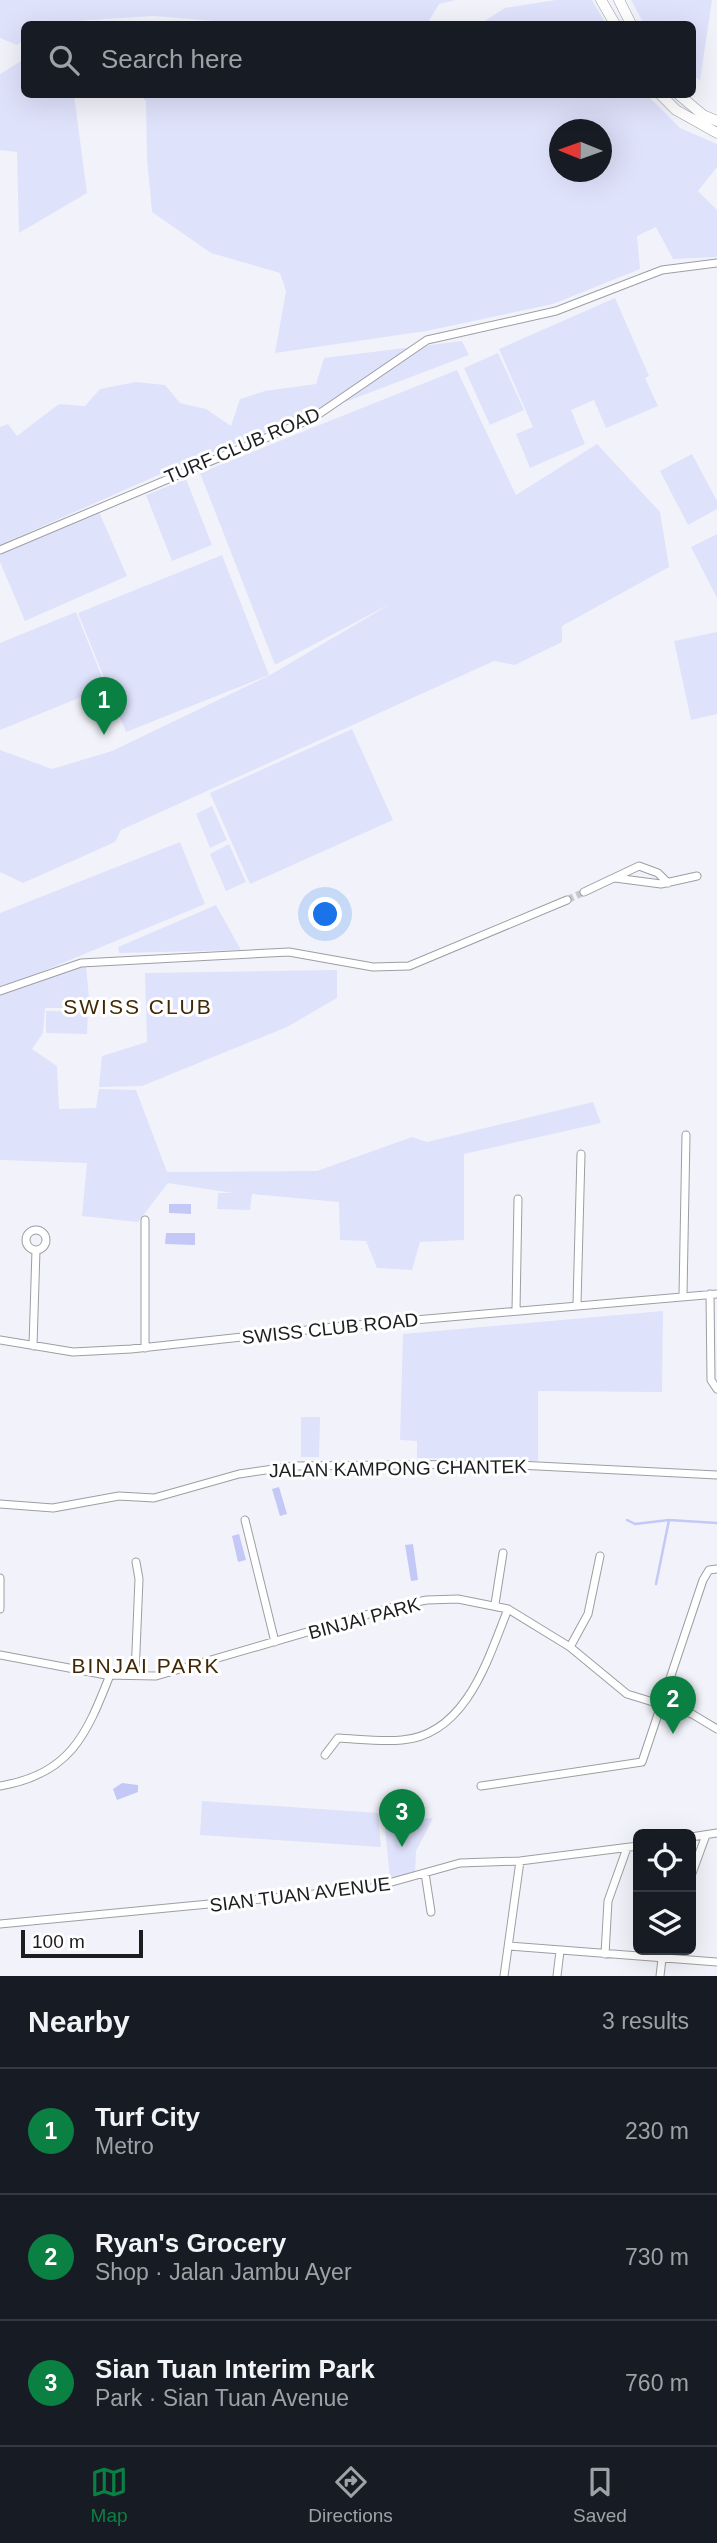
<!DOCTYPE html>
<meta charset="utf-8">
<style>
body{margin:0;font-family:Arial,sans-serif;background:#20242c;color:#f1f3f6}
.controls{position:absolute;right:21px;bottom:21px;display:grid;overflow:hidden;border-radius:10px;box-shadow:0 7px 28px #0002}
.controls button{width:63px;height:63px;display:grid;place-items:center;padding:0;border:0;border-bottom:2px solid #363941;background:#171b24;color:#f1f3f6;font:35px sans-serif}
.compass{position:absolute;left:549px;top:119px;width:63px;height:63px;border-radius:50%;background:#171b24;box-shadow:0 7px 28px #0002;rotate:271deg}
.scale{position:absolute;left:21px;bottom:18px;width:122px;box-sizing:border-box;padding-left:7px;border:4px solid #1c1d1f;border-top:0;font-size:19px;line-height:24px;white-space:nowrap;color:#1c1d1f;-webkit-text-stroke:5px #fff;paint-order:stroke}
.you{position:absolute;left:326px;top:915px;width:24px;height:24px;margin:-18px;border:5px solid #fff;border-radius:50%;background:#1a73e8;box-shadow:0 0 0 10px #1a73e833}
.badge{display:grid;place-items:center;width:46px;height:46px;border-radius:50%;background:#0b8043;color:#fff;font-size:23px;font-weight:700}
.pin{position:absolute;translate:-50% -58px;filter:drop-shadow(0 2px 4px #0008)}
.pin::after{content:'';position:absolute;top:37px;width:24px;height:21px;background:inherit;clip-path:polygon(0 0,100% 0,50% 100%)}
.list{margin:0;padding:0;list-style:none}
h2{display:flex;justify-content:space-between;align-items:center;height:91px;margin:0;padding:0 28px;font-size:30px}
h2 small{font-size:23px;font-weight:400;color:#9ea1a6}
.list li{display:grid;grid-template-columns:46px 1fr auto;gap:21px;align-items:center;box-sizing:border-box;height:126px;padding:0 28px;border-top:2px solid #363941}
.list b{display:block;font-size:26px;white-space:nowrap}
.list p{margin:0;font-size:23px;white-space:nowrap;color:#9ea1a6}
.list em{font-size:23px;font-style:normal;color:#9ea1a6}
.icon{flex:none;width:38px;height:38px;fill:none;stroke:currentColor;stroke-width:2;stroke-linecap:round;stroke-linejoin:round}
.map{position:relative;flex:none;width:717px;height:1976px;overflow:hidden}
.search{position:absolute;background:#171b24;box-shadow:0 7px 28px #0002;left:21px;right:21px;top:21px;height:77px;display:flex;align-items:center;gap:18px;box-sizing:border-box;padding:0 24px;border-radius:10px;color:#9ea1a6;font-size:26px}
.sheet{height:469px;background:#171b24}
nav{display:flex;justify-content:space-around;align-items:center;box-sizing:border-box;height:98px;border-top:2px solid #363941;background:#171b24;font-size:19px;color:#9ea1a6}
nav a{display:grid;justify-items:center;gap:4px}
nav .on{color:#0b8043}
.map>svg:first-child{display:block}
</style>
<div class="map">
<svg width="717" height="1976" viewBox="0 0 717 1976">
<rect width="100%" height="100%" fill="#f2f3fa"/>
<path fill="#dfe2fb" fill-rule="evenodd" d="M0 0H456L439 4 427 24H250L154 16 24 24V40L17 45 0 38Z
M556 0H592L606 24H480L505 8Z
M631 0H712L700 80 693 76 692 24H644Z
M24 59V94L74 95 87 193 19 233 17 152 0 150V74Z
M140 95H647L680 128 717 144V167L698 191 717 210V257L673 259 656 227 637 236 640 269 553 304 426 331 275 353 286 291 280 273 211 253 152 212 147 158 146 101ZM560 130H602V172H560Z
M615 298 649 376 645 378 658 406 606 428 594 400 571 410 585 444 530 468 516 434 533 427 499 349Z
M462 341 469 355 197 458 0 545V427L8 424 17 436 59 404 85 406 100 389 136 382 165 385 180 403 206 409 231 426 240 399 265 391 316 384 324 358Z
M498 353 524 410 490 425 464 368Z
M457 370 516 495 597 444 660 512 669 567 562 626V642L515 665 494 661 121 830 115 842 23 883 0 872V750L52 769 112 751 270 675 392 603 275 665 200 473Z
M692 454 717 501V509L688 525 660 471Z
M186 479 212 545 172 561 146 495Z
M99 512 127 576 25 621 0 562V555Z
M717 534V598L691 547Z
M222 555 269 675 126 732 78 613Z
M76 612 106 687 0 730V643Z
M717 632V714L691 720 674 641Z
M352 729 393 820 250 884 210 793Z
M212 806 227 840 210 848 196 814Z
M180 842 205 904 0 989V913Z
M229 844 246 882 226 891 210 854Z
M216 905 241 950 119 953 118 947Z
M86 966 90 1008H45L43 1033 32 1049 57 1066 59 1109 96 1108 99 1089 136 1090 167 1172 317 1171 412 1137 427 1142 593 1102 601 1123 464 1154V1240L420 1242 412 1270 377 1268 366 1241 340 1240 339 1202 252 1194 250 1210 217 1209 218 1193H233L168 1183 138 1222 82 1216 87 1163 0 1160V992Z
M337 970V998L287 1027 142 1086 99 1087 102 1056 147 1042 145 973Z
M46 1011 88 1012 87 1034 46 1033Z
M663 1311 662 1392 538 1391V1461L417 1458V1441L400 1440 403 1334Z
M301 1417H320L319 1457H301Z
M202 1801 378 1813 381 1847 200 1835Z
M433 1818 416 1851 415 1872 390 1878 384 1819Z"/>
<path fill="#c3c8f6" d="M169 1204H191V1214L169 1213Z
M166 1233H195V1245L165 1244Z
M279 1487 287 1514 280 1516 272 1489Z
M239 1534 246 1560 238 1562 232 1536Z
M413 1544 418 1580 411 1581 405 1545Z
M122 1783 138 1785V1792L117 1800 113 1789Z"/>
<g fill="none" stroke-linecap="round" stroke-linejoin="round">
<path stroke="#c3c8f6" stroke-width="2.5" d="M627 1520 635 1524 669 1520 717 1523
M656 1584 669 1520"/>
<path stroke="#c7c8ce" stroke-width="7" stroke-dasharray="7 3.5" stroke-linecap="butt" d="M567 900 584 892"/>
<g stroke="#9d9ea4" stroke-width="9">
<path id="street" d="M0 550 313 418 427 340 556 311 662 270 717 263
M615 878 661 884 697 876
M584 892 639 866 658 873 668 883
M0 991 81 963 289 952 373 967 409 966 567 900
M145 1220V1348
M26 1240a10 10 0 1 1 20 0a10 10 0 1 1-20 0Z
M710 1294 711 1380 717 1389
M683 1295 686 1135
M577 1304 581 1154
M516 1310 518 1199
M0 1340 73 1352 131 1349 334 1327 717 1294
M33 1346 36 1250
M0 1504 53 1508 119 1496 154 1498 239 1474 294 1466 500 1464 717 1475
M245 1520 275 1642
M0 1578V1609
M495 1604 503 1553
M570 1647 588 1614 600 1556
M0 1655 106 1675 156 1676 400 1605 427 1600 458 1599 508 1609 570 1647 627 1694 692 1714 717 1729
M135 1675 139 1579 136 1562
M325 1755 338 1738C359 1739 381 1742 402 1740 466 1735 488 1659 508 1609
M0 1786C70 1774 86 1736 110 1675
M481 1786 642 1762 703 1580 709 1570 717 1569
M691 1837 717 1833
M425 1873 431 1912
M691 1876 706 1835
M0 1924 367 1889 460 1863 520 1861 638 1846
M509 1946 717 1962
M605 1954 608 1901 627 1848
M504 1976 520 1861
M557 1976 560 1951
M660 1976 663 1950"/>
</g>
<g stroke="#9d9ea4" stroke-width="11">
<path id="secondary" d="M601 0 615 24
M619 0 631 24
M660 94 676 110 717 133
M678 94 703 115 717 121"/>
</g>
<use href="#street" stroke="#fff" stroke-width="7"/>
<use href="#secondary" stroke="#fff" stroke-width="10"/>
</g>
<g text-anchor="middle" stroke-width="6" stroke-linejoin="round" paint-order="stroke">
<g font-size="19" fill="#1c1d1f" stroke="#fff">
<text transform="translate(242 445) rotate(-23)" y="7">TURF CLUB ROAD</text>
<text transform="translate(330 1328) rotate(-6)" y="7">SWISS CLUB ROAD</text>
<text transform="translate(398 1468) rotate(-1)" y="7">JALAN KAMPONG CHANTEK</text>
<text transform="translate(364 1618) rotate(-15)" y="7">BINJAI PARK</text>
<text transform="translate(300 1894) rotate(-7)" y="7">SIAN TUAN AVENUE</text>
</g>
<g font-size="21" letter-spacing="2" fill="#412805" stroke="#fff">
<text x="138" y="1014">SWISS CLUB</text>
<text x="146" y="1673">BINJAI PARK</text>
</g>
</g>
</svg>
<div class="controls">
<button><svg class="icon" aria-label="locate" viewBox="0 0 24 24"><circle cx="12" cy="12" r="6"/><path d="M12 2v4M12 18v4M2 12h4M18 12h4"/></svg></button>
<button><svg class="icon" aria-label="layers" viewBox="0 0 24 24"><path d="M12 4l9 5-9 5-9-5zM3 14l9 5 9-5"/></svg></button>
</div>
<svg class="compass" viewBox="-18 -18 36 36"><path d="M0-13l5 13h-10z" fill="#e53935"/><path d="M0 13l5-13h-10z" fill="#9ea1a6"/></svg>
<div class="scale">100 m</div>
<div class="you"></div>
<div class="pin badge" style="left:104px;top:735px">1</div>
<div class="pin badge" style="left:673px;top:1734px">2</div>
<div class="pin badge" style="left:402px;top:1847px">3</div>
<div class="search"><svg class="icon" aria-label="search" viewBox="0 0 24 24"><circle cx="10" cy="10" r="6"/><path d="M15 15l6 6"/></svg>Search here</div>
</div>
<section class="sheet">
<h2>Nearby<small>3 results</small></h2>
<ul class="list">
<li><span class="badge">1</span><div><b>Turf City</b><p>Metro</p></div><em>230 m</em></li>
<li><span class="badge">2</span><div><b>Ryan's Grocery</b><p>Shop · Jalan Jambu Ayer</p></div><em>730 m</em></li>
<li><span class="badge">3</span><div><b>Sian Tuan Interim Park</b><p>Park · Sian Tuan Avenue</p></div><em>760 m</em></li>
</ul>
</section>
<nav>
<a class="on"><svg class="icon" aria-label="map" viewBox="0 0 24 24"><path d="M3 6l6-2 6 2 6-2v14l-6 2-6-2-6 2zM9 4v14M15 6v14"/></svg>Map</a>
<a><svg class="icon" aria-label="directions" viewBox="0 0 24 24"><path d="M12 3l9 9-9 9-9-9zM9 14v-3h6M13 9l2 2-2 2"/></svg>Directions</a>
<a><svg class="icon" aria-label="saved" viewBox="0 0 24 24"><path d="M7 4h10v16l-5-4-5 4z"/></svg>Saved</a>
</nav>
